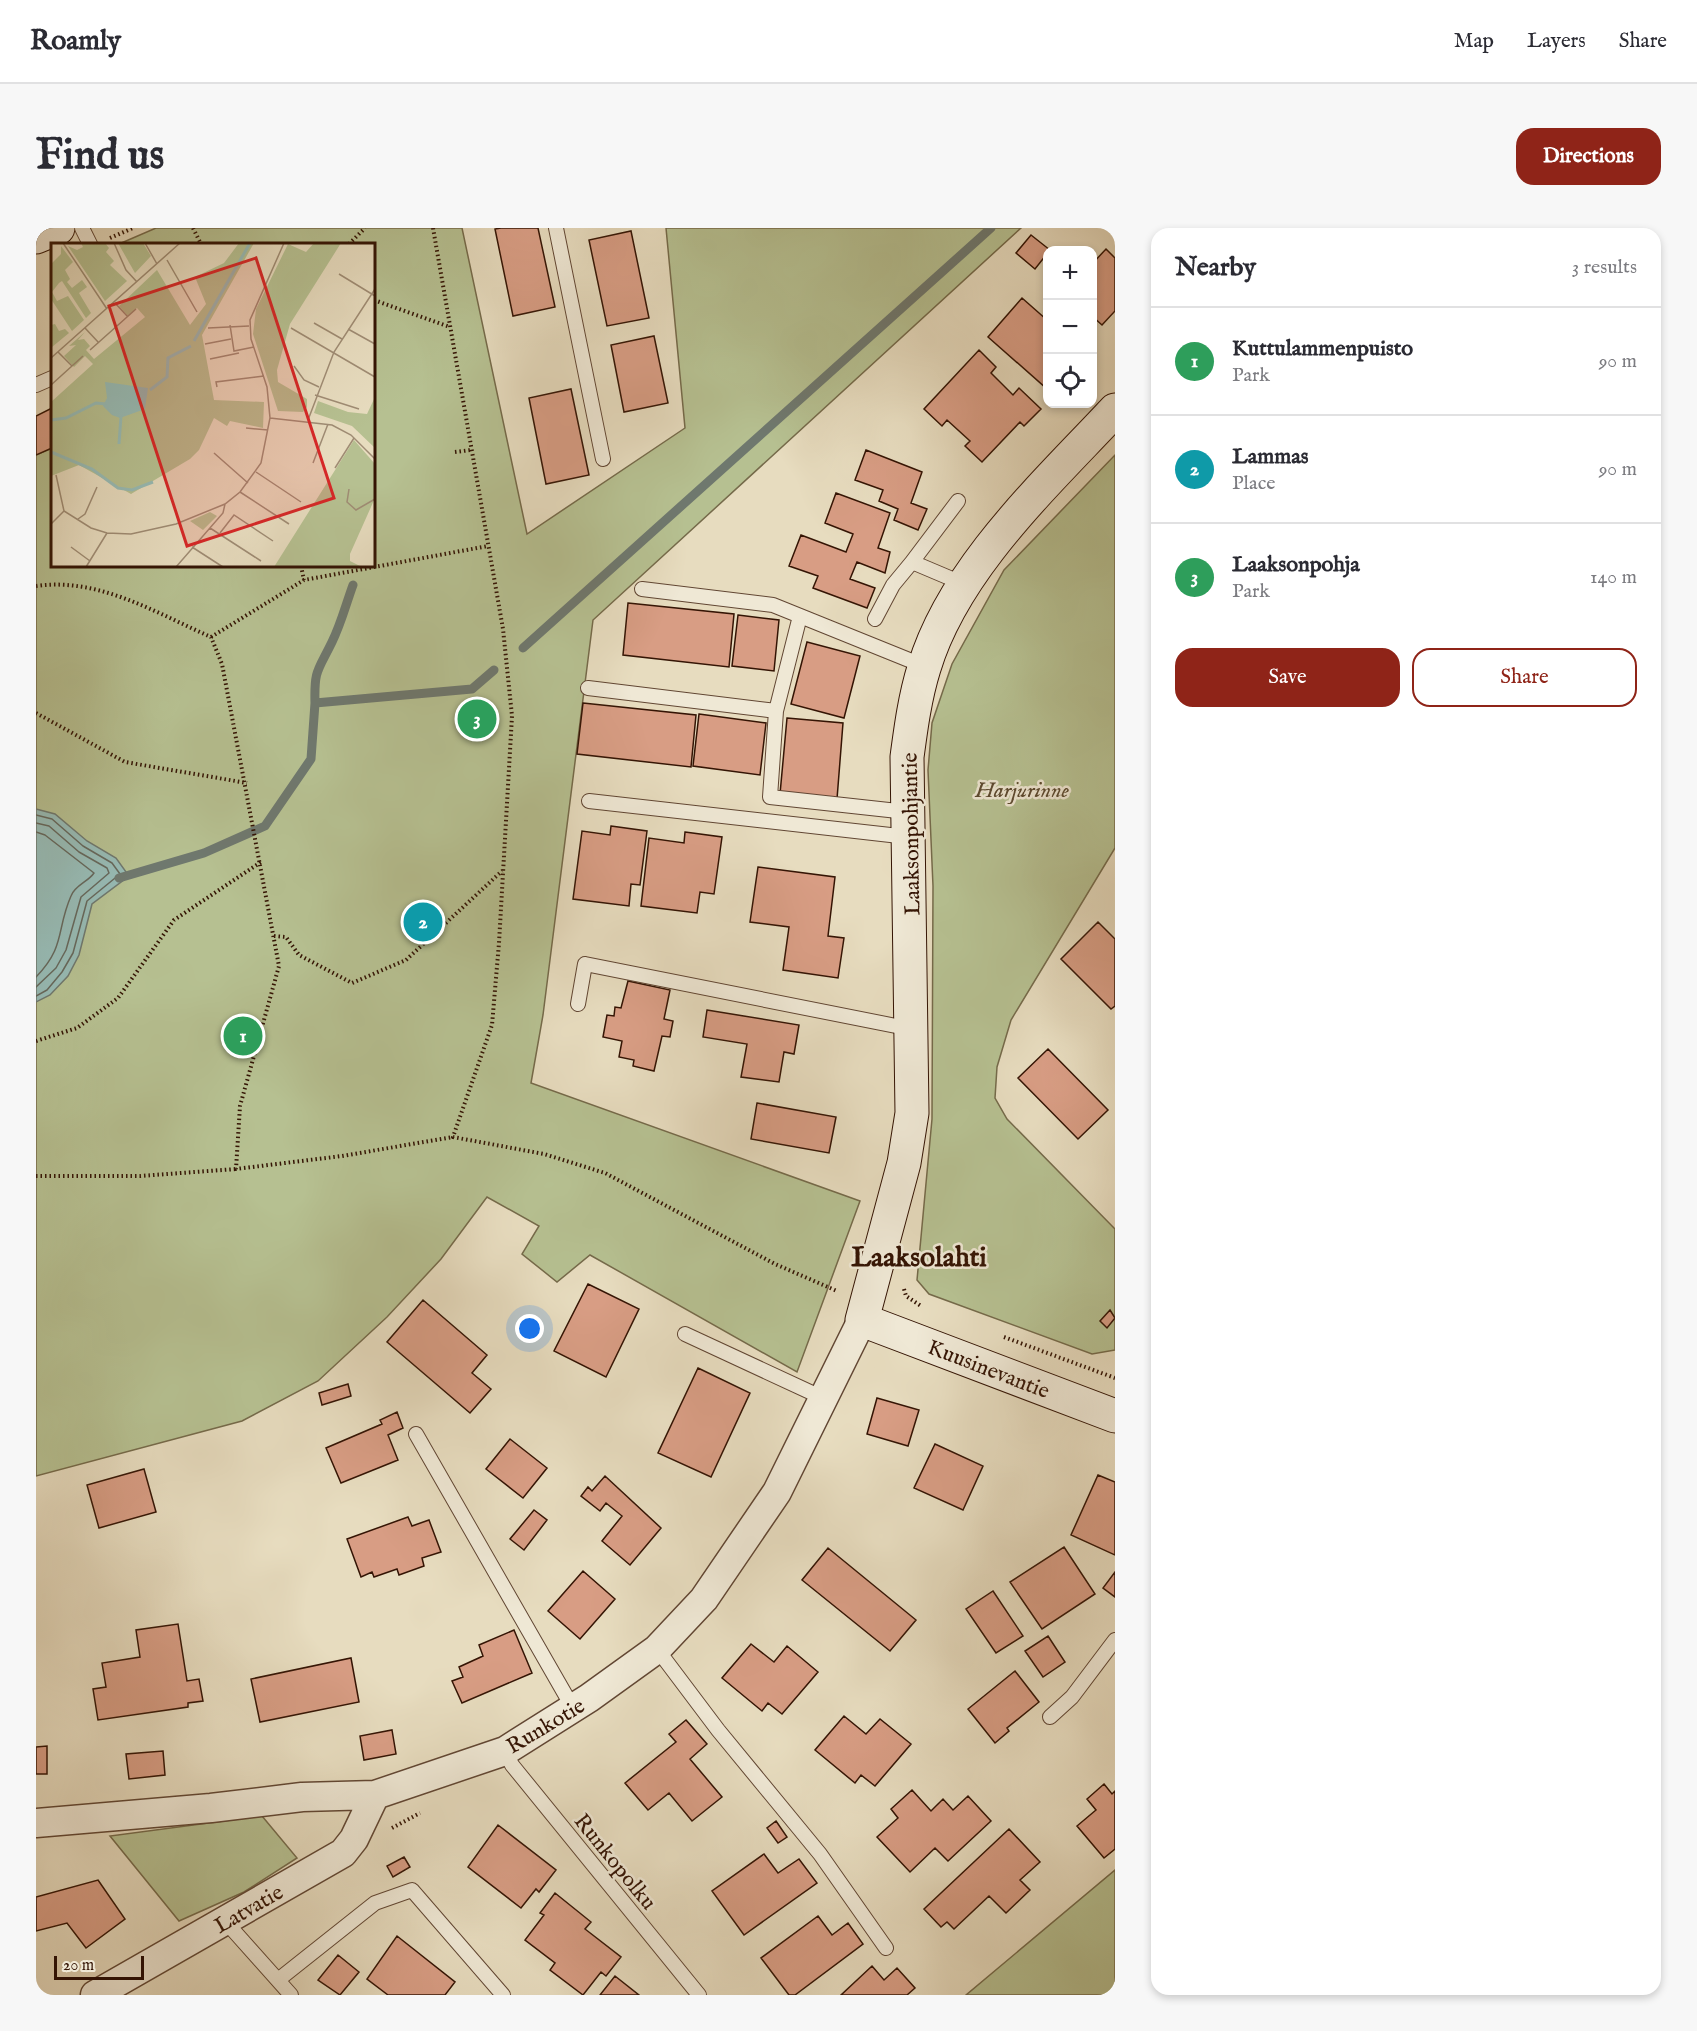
<!DOCTYPE html>
<meta charset="utf-8">
<style>
body{margin:0;font-family:"IM FELL English",serif;background:#f7f7f7;color:#2b2b33}
.controls{position:absolute;right:18px;top:18px;display:grid;overflow:hidden;border-radius:12px;box-shadow:0 3px 9px #0003}
.controls button{width:54px;height:54px;display:grid;place-items:center;padding:0;border:0;border-bottom:2px solid #e1e1e2;background:#fff;color:#2b2b33;font:30px sans-serif}
.scale{position:absolute;left:18px;bottom:15px;width:90px;box-sizing:border-box;padding-left:6px;border:3px solid #341404;border-top:0;font-size:16px;line-height:21px;white-space:nowrap;color:#341404;-webkit-text-stroke:4px #efe8d5;paint-order:stroke}
.you{position:absolute;left:494px;top:1101px;width:21px;height:21px;margin:-15px;border:4px solid #fff;border-radius:50%;background:#1a73e8;box-shadow:0 0 0 9px #1a73e833}
.badge{display:grid;place-items:center;width:39px;height:39px;border-radius:50%;background:#8f2418;color:#fff;font-size:20px;font-weight:700}
.pin{position:absolute;translate:-50% -50%;border:3px solid #fff;box-shadow:0 2px 6px #0006}
.list{margin:0;padding:0;list-style:none}
h2{display:flex;justify-content:space-between;align-items:center;height:78px;margin:0;padding:0 24px;font-size:26px}
h2 small{font-size:20px;font-weight:400;color:#7c7c81}
.list li{display:grid;grid-template-columns:39px 1fr auto;gap:18px;align-items:center;box-sizing:border-box;height:108px;padding:0 24px;border-top:2px solid #e1e1e2}
.list b{display:block;font-size:22px;white-space:nowrap}
.list p{margin:0;font-size:20px;white-space:nowrap;color:#7c7c81}
.list em{font-size:20px;font-style:normal;color:#7c7c81}
.actions{display:flex;gap:12px;padding:18px 24px}
.actions a{flex:1;padding:14px 0;border:2px solid #8f2418;border-radius:18px;text-align:center;font-size:21px;color:#8f2418}
.actions .main{background:#8f2418;color:#fff}
.icon{flex:none;width:33px;height:33px;fill:none;stroke:currentColor;stroke-width:2;stroke-linecap:round;stroke-linejoin:round}
.map{position:relative;flex:none;width:1079px;height:1767px;overflow:hidden;border-radius:18px}
header{display:flex;align-items:center;gap:36px;box-sizing:border-box;height:84px;padding:0 30px;background:#fff;border-bottom:2px solid #e1e1e2}
header strong{font-size:28px}
nav{display:flex;gap:33px;margin-inline-start:auto;font-size:21px}
.intro{display:flex;align-items:center;justify-content:space-between;box-sizing:border-box;height:144px;padding:0 36px}
h1{margin:0;font-size:42px}
.button{padding:15px 27px;border-radius:18px;background:#8f2418;color:#fff;font-size:21px;font-weight:700}
main{display:flex;gap:36px;padding:0 36px}
aside{flex:1;background:#fff;border-radius:18px;box-shadow:0 3px 9px #0003}
.map>svg:first-child{display:block}
</style>
<header>
<strong>Roamly</strong>
<nav><a>Map</a><a>Layers</a><a>Share</a></nav>
</header>
<div class="intro"><h1>Find us</h1><a class="button">Directions</a></div>
<main>
<div class="map">
<svg width="1079" height="1767" viewBox="0 0 1079 1767">
<rect width="100%" height="100%" fill="#e7dcbf"/>
<filter id="stains"><feTurbulence type="fractalNoise" baseFrequency=".00333" numOctaves="4"/><feColorMatrix values="0 0 0 0 .2 0 0 0 0 .09 0 0 0 0 .02 0 0 0 .5 -.17"/></filter>
<radialGradient id="worn" r=".72"><stop offset=".6" stop-color="#630" stop-opacity="0"/><stop offset="1" stop-color="#630" stop-opacity=".3"/></radialGradient>
<path fill="#b6c091" stroke="#756a4a" stroke-width="1.5" d="M120 0H426L491 306 649 200 630 0H985L557 392 507 787 495 855 824 973 761 1144 554 1027 521 1054 486 1026 503 998 451 969 405 1031 351 1089 282 1153 206 1193 0 1248V227L16 220V338H338V16H83Z
M1079 227V620L975 792 961 839 959 870 971 891 1079 1001V1122L1056 1126 893 1066 881 1052 896 891 897 658 892 542 896 495 916 436 968 342Z
M226 1588 261 1630 208 1664 143 1693 74 1608Z
M1079 1642V1767H930Z"/>
<path fill="#97bbb5" stroke="#6f786e" stroke-width="1.5" d="M0 581 19 586 51 613 80 630 93 648 56 676 43 727 32 748 14 767 0 774Z"/>
<g fill="none" stroke-linecap="round" stroke-linejoin="round">
<path stroke="#66685c" stroke-width="1.5" d="M0 587 16 591 47 618 76 635 84 646 51 673 37 725 26 744 11 762 0 768
M0 595 13 598 43 624 71 640 73 645 45 669 30 722 20 740 0 759
M0 604 9 607 58 645C52 654 39 657 35 668 20 702 30 718 0 749"/>
<path stroke="#6f786e" stroke-width="9" d="M487 420 955 0
M279 475C278 441 282 443 296 414 305 396 310 376 317 357
M83 650 168 625 229 598 275 531 279 475 436 461 458 442"/>
</g>
<path fill="#d89d84" stroke="#341404" stroke-width="1.5" d="M465 0H502L519 79 477 88 459 1Z
M595 3 613 90 571 98 553 12Z
M995 7 1014 22 999 41 980 25Z
M1070 21 1079 30V83L1066 97 1056 88V36Z
M986 70 1011 92 1010 160 952 109Z
M618 108 632 175 588 184 575 117Z
M943 122 960 139 955 145 977 167 983 160 1005 181 988 198 984 194 946 234 929 218 934 213 911 192 906 198 888 181Z
M535 161 553 247 510 256 493 170Z
M16 180V220L0 227V188Z
M830 222 886 244 875 275 891 281 882 302 858 292 862 281 843 273 847 262 819 252Z
M800 265 854 285 842 320 854 324 849 345 821 334 814 351 839 360 831 380 777 360 782 348 753 338 765 307 810 324 817 306 789 295Z
M592 375 698 386 693 439 587 427Z
M702 387 743 392 738 443 696 438Z
M771 414 824 428 808 490 755 476Z
M547 475 660 487 655 539 541 526Z
M663 486 730 495 724 547 657 538Z
M751 490 807 495 801 571 744 566Z
M575 598 611 603 604 657 595 656 593 678 537 671 546 603 574 607Z
M649 604 686 609 678 666 664 664 661 685 605 678 613 610 648 615Z
M722 639 799 649 792 708 808 710 802 750 747 742 753 699 714 694Z
M1062 694 1079 711V778L1075 781 1025 731Z
M592 753 634 762 628 791 637 793 634 809 626 808 618 843 597 838 598 832 583 829 586 813 567 809 571 787 578 788 579 779 585 780Z
M671 782 763 797 758 826 748 824 743 854 705 849 711 816 667 809Z
M1012 821 1072 882 1042 911 982 850Z
M721 875 800 889 793 925 715 911Z
M552 1056 603 1081 570 1149 518 1123Z
M387 1072 451 1127 436 1145 455 1161 434 1185 351 1114Z
M1074 1082 1079 1090 1071 1100 1064 1093Z
M662 1140 714 1165 675 1249 622 1225Z
M312 1156 315 1168 286 1177 283 1165Z
M841 1170 883 1182 872 1218 831 1206Z
M361 1184 367 1200 352 1207 362 1232 305 1255 290 1220 346 1196 344 1192Z
M474 1211 511 1240 487 1270 450 1241Z
M899 1216 947 1238 927 1282 878 1260Z
M108 1241 120 1284 63 1300 51 1257Z
M1062 1247 1079 1254V1327L1035 1307Z
M569 1248 625 1300 594 1337 566 1313 586 1288 570 1275 564 1283 545 1268 552 1259 556 1263Z
M498 1282 511 1292 488 1322 474 1311Z
M372 1289 376 1298 393 1292 405 1324 386 1330 388 1338 363 1347 361 1341 338 1349 336 1344 325 1349 311 1311Z
M1028 1319 1059 1366 1006 1401 974 1354Z
M792 1320 880 1392 854 1423 766 1352Z
M547 1343 579 1371 544 1411 512 1383Z
M1079 1344V1369L1067 1360Z
M957 1363 987 1408 960 1425 930 1381Z
M142 1396 151 1453 163 1451 167 1473 152 1475V1479L62 1492 57 1461 70 1459 66 1435 104 1429 100 1402Z
M478 1402 496 1445 426 1475 416 1453 427 1449 423 1439 447 1428 443 1417Z
M1012 1408 1029 1434 1007 1449 989 1423Z
M715 1416 738 1434 751 1418 782 1444 746 1486 732 1475 726 1483 686 1450Z
M315 1430 323 1474 224 1494 215 1451Z
M979 1443 1003 1474 971 1500 973 1503 959 1515 932 1481Z
M808 1488 830 1506 844 1491 875 1516 839 1558 825 1547 819 1555 779 1522Z
M650 1492 671 1516 654 1531 686 1569 656 1593 633 1565 612 1582 589 1555 640 1514 633 1506Z
M356 1502 360 1526 328 1532 324 1508Z
M11 1518V1546H0V1519Z
M127 1523 129 1547 93 1551 90 1526Z
M1068 1556 1076 1566 1079 1563V1621L1068 1630 1041 1598 1060 1582 1051 1571Z
M876 1562 895 1583 907 1571 917 1582 932 1568 955 1593 912 1633 899 1620 874 1644 841 1609 862 1590 855 1581Z
M740 1593 751 1609 742 1615 731 1600Z
M462 1597 520 1642 503 1664 500 1661 485 1680 432 1639Z
M973 1601 1004 1634 984 1652 994 1662 970 1685 953 1668 918 1701 911 1694 905 1699 888 1681Z
M728 1626 742 1645 763 1631 781 1655 708 1707 676 1663Z
M368 1629 374 1639 357 1649 351 1638Z
M62 1652 89 1691 50 1720 31 1695 0 1703V1669Z
M519 1665 555 1694 549 1701 585 1729 570 1748 565 1744 547 1767 514 1742 519 1735 489 1712 508 1687 504 1685Z
M782 1688 796 1707 812 1695 827 1716 759 1767H753L725 1730Z
M361 1708 419 1754 409 1767H352L331 1751Z
M302 1727 323 1744 304 1767 282 1752Z
M836 1738 848 1752 861 1740 879 1760 871 1767H805Z
M579 1748 603 1767H564Z"/>
<g fill="none" stroke-linecap="round" stroke-linejoin="round">
<g stroke="#614633" stroke-width="16">
<path id="lane" d="M46 0 54 16
M520 0 567 231
M0 157 16 150
M876 334 922 273
M606 361 737 377 888 438
M764 388 740 483 734 569 871 584
M839 391 857 357 876 334 928 356
M552 460 740 483
M553 573 872 609
M542 776 549 736 875 801
M649 1106 787 1170
M380 1206 537 1480
M621 1421 682 1502 784 1626 850 1720
M1014 1489 1036 1469 1079 1412
M469 1523 476 1537 663 1767
M189 1693 255 1767
M242 1752 339 1675 376 1662 467 1767"/>
</g>
<g stroke="#614633" stroke-width="31">
<path id="street" d="M0 1595 175 1580 266 1569 339 1567 469 1523 553 1470 621 1421 668 1371 741 1264 826 1092
M59 1767 307 1625 318 1611 339 1567"/>
</g>
<g stroke="#341404" stroke-width="35">
<path id="secondary" d="M0 9 22 0
M1079 182C1010 256 918 340 888 440 879 469 875 499 871 529L876 885 868 935 826 1092 1079 1188"/>
</g>
<path stroke="#341404" stroke-width="4" stroke-dasharray="1.5 3" stroke-linecap="butt" d="M157 0 165 16
M397 0 467 401 476 488 463 715 456 797 417 909 508 926 569 945 739 1036 801 1063
M74 10 97 0
M313 16 329 0
M338 72 414 99
M419 224 435 222
M265 338 268 352
M0 358C63 349 120 385 175 409L186 436 243 738 204 878 200 941 306 928 417 909
M175 409 268 352 452 318
M0 485 89 534 211 555
M238 708 250 709 263 727 316 755 370 732 466 643
M0 813 41 800 82 770 138 692 225 634
M0 948H104L200 941
M868 1061 870 1068 885 1078
M968 1109 1079 1150
M356 1600 384 1585"/>
<use href="#lane" stroke="#efe8d5" stroke-width="14"/>
<use href="#street" stroke="#efe8d5" stroke-width="28"/>
<use href="#secondary" stroke="#efe8d5" stroke-width="33"/>
</g>
<g text-anchor="middle" stroke-width="5" stroke-linejoin="round" paint-order="stroke">
<g font-size="22" font-style="italic" fill="#5b482e" stroke="#efe8d5">
<text x="986" y="569">Harjurinne</text>
</g>
<g font-size="22" fill="#341404" stroke="#efe8d5">
<text transform="translate(874 606) rotate(-91)" y="8">Laaksonpohjantie</text>
<text transform="translate(953 1140) rotate(21)" y="8">Kuusinevantie</text>
<text transform="translate(509 1497) rotate(-31)" y="8">Runkotie</text>
<text transform="translate(580 1633) rotate(51)" y="8">Runkopolku</text>
<text transform="translate(212 1680) rotate(-30)" y="8">Latvatie</text>
</g>
<g font-size="28" font-weight="bold" fill="#341404" stroke="#efe8d5">
<text x="883" y="1038">Laaksolahti</text>
</g>
</g>
<g transform="translate(15 15)">
<rect width="324" height="324" fill="#e7dcbf"/>
<path d="M30 0H54L58 5 55 9 63 18 59 22 76 38 54 58 17 3 26 7 32 4ZM67 0H92L100 13 84 30ZM188 0H203L151 92 163 157 213 159 212 185 179 178 176 183 163 175 148 207 139 216 80 251 28 222 0 233V159L42 121 34 113 23 124 13 113 25 102 18 103 34 89 27 97 33 96 39 103 35 107 43 116 94 74 86 65 77 73 68 63 106 27 139 82 155 61 144 34 173 20ZM263 0H290L239 81 226 127 227 139 256 156V164L252 169 227 168 202 91 205 66 237 1 255 9ZM10 3 22 19 14 27 19 36 16 39 21 45 31 37 36 44 28 50 40 70 35 75 11 38 8 40 1 49 6 58 17 53 33 77 21 88 0 56V21L10 11ZM4 81 8 88 14 86 18 90 1 104 0 82ZM324 154V205L301 183 263 170 267 158 297 169 316 171ZM303 197 324 221V255L299 311V318L311 324H223ZM159 269 166 273 152 287 139 278Z" fill="#b6c091"/>
<path d="M54 139 97 145 94 166 69 175 61 172 52 163 56 155Z" fill="#97bbb5"/>
<path fill="none" stroke="#97bbb5" stroke-width="3" d="M143 98 199 0M99 147 116 134 117 115 140 103M0 177 15 175 45 160 55 161M68 201 70 173M0 209 41 226 67 245 81 247 102 239"/>
<path fill="none" stroke="#9f8c74" stroke-width="1.5" d="M12 0 56 66M63 0 75 27 86 39M94 0 106 21M116 17 146 69M288 31 324 53M64 60 77 74M263 80 291 96M179 82 183 108 203 104M34 85 48 100M157 85 198 83M240 85 324 134M297 86 324 101M154 101 180 96M39 107 85 66M7 109 21 123M0 115 129 0M159 116 188 110M243 123 253 137 268 144M0 142 32 113M166 144 165 139 213 133M264 152 308 166M219 175 281 182 300 192 324 216M257 177 283 109 324 46M195 185 217 187M163 210 197 240M262 220 277 181M284 225 303 195M205 229 250 259M5 232 13 268 40 285 56 290 80 291 125 281 174 261 189 249 210 220 219 175 216 144 200 96 199 77 233 0M298 246 296 259 305 267 324 256M189 249 238 281M27 276 34 271 46 244M0 281 13 268M159 285 210 318M169 290 183 272 222 298M20 304 39 318M141 304 172 324M35 324 56 290M125 324 172 270 174 261"/>
<path fill="#d62828" fill-opacity="0.15" stroke="#d62828" stroke-width="3" d="M205 15 283 255 136 303 58 63Z"/>
<rect width="324" height="324" fill="none" stroke="#341404" stroke-width="3"/>
</g>
<rect width="100%" height="100%" filter="url(#stains)"/>
<rect width="100%" height="100%" fill="url(#worn)"/>
</svg>
<div class="controls">
<button>+</button>
<button>−</button>
<button><svg class="icon" aria-label="locate" viewBox="0 0 24 24"><circle cx="12" cy="12" r="6"/><path d="M12 2v4M12 18v4M2 12h4M18 12h4"/></svg></button>
</div>
<div class="scale">20 m</div>
<div class="you"></div>
<div class="pin badge" style="left:207px;top:808px;background:#2e9e5b">1</div>
<div class="pin badge" style="left:387px;top:694px;background:#0f9aa8">2</div>
<div class="pin badge" style="left:441px;top:491px;background:#2e9e5b">3</div>
</div>
<aside>
<h2>Nearby<small>3 results</small></h2>
<ul class="list">
<li><span class="badge" style="background:#2e9e5b">1</span><div><b>Kuttulammenpuisto</b><p>Park</p></div><em>90 m</em></li>
<li><span class="badge" style="background:#0f9aa8">2</span><div><b>Lammas</b><p>Place</p></div><em>90 m</em></li>
<li><span class="badge" style="background:#2e9e5b">3</span><div><b>Laaksonpohja</b><p>Park</p></div><em>140 m</em></li>
</ul>
<div class="actions"><a class="main">Save</a><a>Share</a></div>
</aside>
</main>
